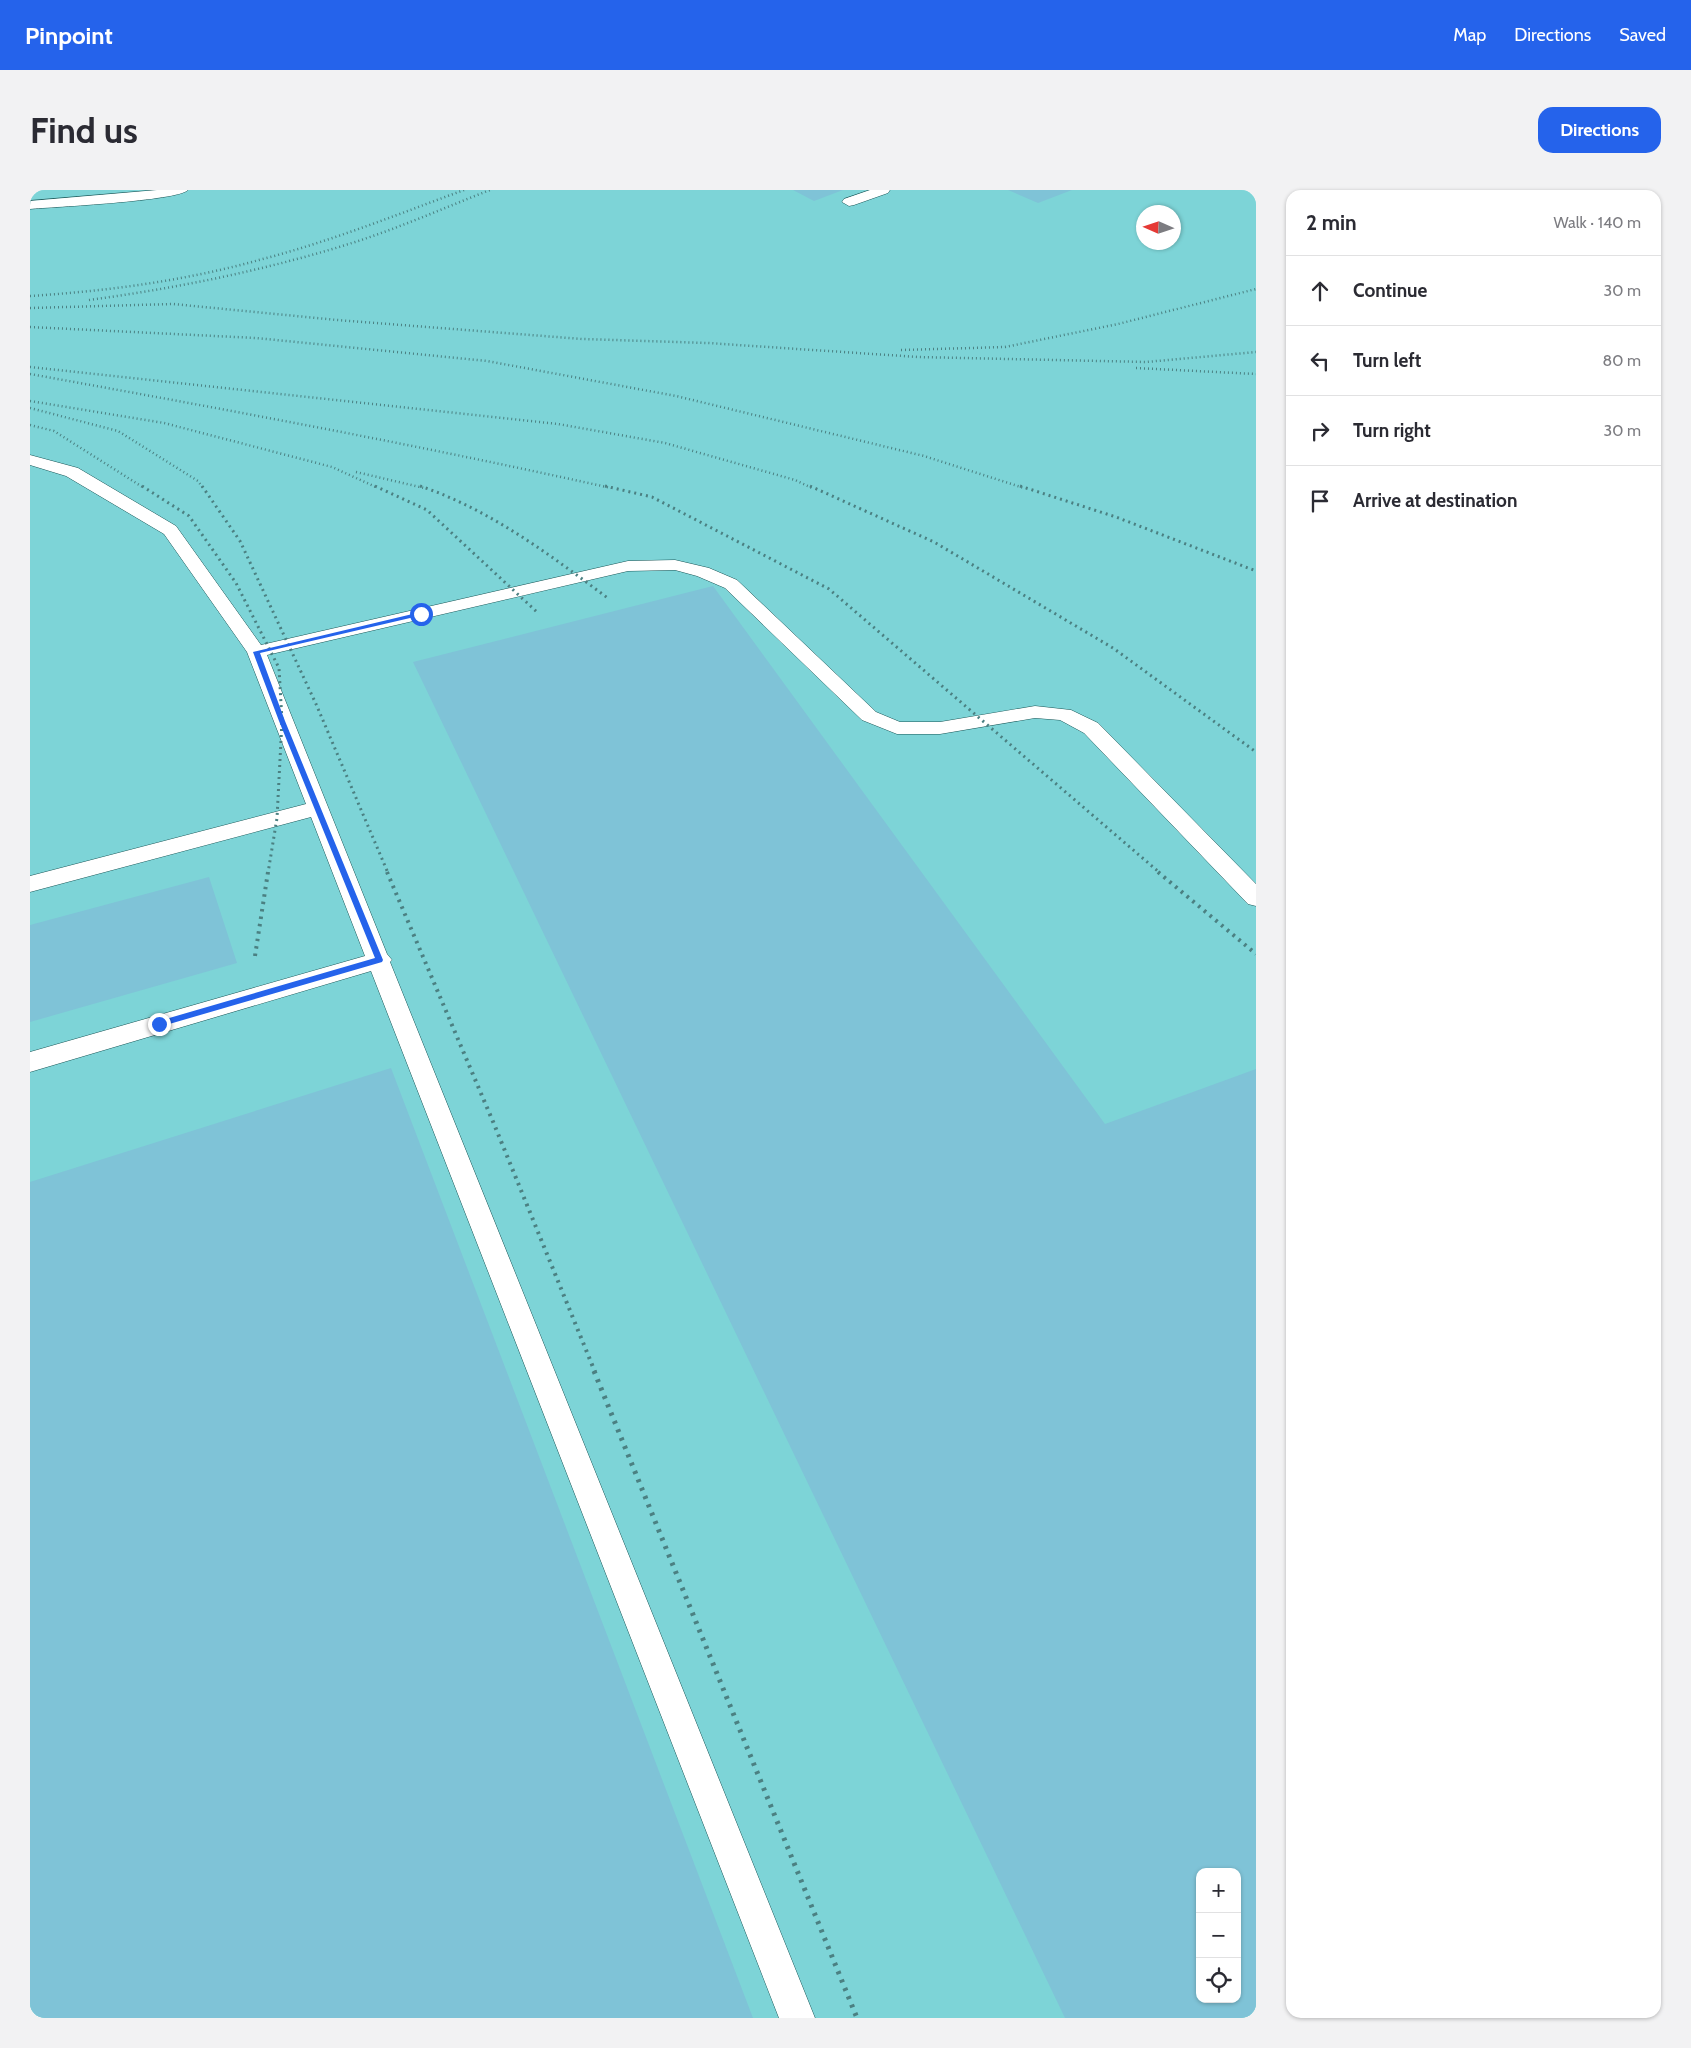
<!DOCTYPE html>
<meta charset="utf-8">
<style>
body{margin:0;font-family:Cabin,sans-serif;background:#f2f2f3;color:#2b2b33}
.controls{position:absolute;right:15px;bottom:15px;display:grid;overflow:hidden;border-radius:10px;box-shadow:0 1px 4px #0004}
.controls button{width:45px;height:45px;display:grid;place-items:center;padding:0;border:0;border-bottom:1px solid #e1e1e2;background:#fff;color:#2b2b33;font:25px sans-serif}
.compass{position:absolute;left:1106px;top:15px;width:45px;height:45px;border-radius:50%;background:#fff;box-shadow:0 1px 4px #0004;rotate:273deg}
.stop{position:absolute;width:15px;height:15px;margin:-11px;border:4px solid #2563eb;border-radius:50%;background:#fff}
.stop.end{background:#2563eb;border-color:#fff;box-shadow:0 1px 5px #0008}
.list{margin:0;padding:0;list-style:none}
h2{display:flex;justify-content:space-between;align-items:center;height:65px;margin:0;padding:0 20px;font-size:21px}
h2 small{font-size:16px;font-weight:400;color:#7c7c81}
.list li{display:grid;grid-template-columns:32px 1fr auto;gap:15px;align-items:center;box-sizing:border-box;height:70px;padding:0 20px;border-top:1px solid #e1e1e2}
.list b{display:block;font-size:19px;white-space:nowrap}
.list em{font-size:16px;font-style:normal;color:#7c7c81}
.icon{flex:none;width:28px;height:28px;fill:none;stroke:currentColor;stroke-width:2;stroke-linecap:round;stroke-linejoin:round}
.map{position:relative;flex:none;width:1226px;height:1828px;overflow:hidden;border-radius:15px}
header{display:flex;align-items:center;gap:30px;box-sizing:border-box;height:70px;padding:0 25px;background:#2563eb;color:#fff}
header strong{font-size:24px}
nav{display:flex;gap:28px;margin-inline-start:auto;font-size:18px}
.intro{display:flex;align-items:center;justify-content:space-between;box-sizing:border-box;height:120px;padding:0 30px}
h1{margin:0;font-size:35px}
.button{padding:12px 22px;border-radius:15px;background:#2563eb;color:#fff;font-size:18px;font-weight:700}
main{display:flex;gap:30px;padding:0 30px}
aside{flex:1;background:#fff;border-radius:15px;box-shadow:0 1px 4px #0004}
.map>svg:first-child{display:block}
</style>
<header>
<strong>Pinpoint</strong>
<nav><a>Map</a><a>Directions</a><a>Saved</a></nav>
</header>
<div class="intro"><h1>Find us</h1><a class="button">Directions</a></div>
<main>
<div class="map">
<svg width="1226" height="1828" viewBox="0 0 1226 1828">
<rect width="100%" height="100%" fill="#93dee0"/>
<path fill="#7dd4d7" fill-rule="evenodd" d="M0 0H1226V1828H0ZM1114 22H1144V52H1114ZM1170 1682H1207V1809H1170Z"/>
<path fill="#7fc3d7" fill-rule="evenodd" d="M763 0H813L784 11Z
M978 0H1042L1008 13Z
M683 396 1075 934 1226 879V1828H1035L383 472ZM1170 1682H1207V1809H1170Z
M179 687 207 773 0 832V735Z
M361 878 723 1828H0V992Z"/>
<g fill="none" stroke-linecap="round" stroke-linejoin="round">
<g stroke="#1a5657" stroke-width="1">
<path id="service" d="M127 0H158C148 11 22 17 0 19V11Z
M840 0H860L858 3 824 15 819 16 812 12 814 9Z
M0 265 48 278 146 336 231 455 598 371 645 370 679 378 707 390 846 522 870 532H910L1005 516 1041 520 1068 533 1226 694V716L1218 714 1054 543 1030 530 1005 528 910 544H867L832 530 695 398 667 386 645 380 598 381 237 465 357 764 362 770 360 772 785 1828H749L341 781 0 882V862L335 766 281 627 0 702V686L276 614 217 462 134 344 36 286 0 275Z"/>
</g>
<use href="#service" fill="#fff" fill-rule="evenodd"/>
<path stroke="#4b8082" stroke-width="2.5" stroke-dasharray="1 3" stroke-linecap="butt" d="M0 106C77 101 154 91 229 70 299 52 366 25 434 0
M59 110C148 98 236 80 322 53 369 38 414 18 460 0
M0 118 143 114 307 130 552 149 678 153 888 167 1116 172 1226 162
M0 137 226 148 457 171 646 206 894 266 994 298
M871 160 975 157 1088 134 1226 99
M0 177 528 234 635 253 765 290 782 298
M1106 178 1226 184
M0 184C194 219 388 255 581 298
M0 211 134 233 302 277 348 298
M0 218 88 241 168 291 173 298
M0 235 24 241 114 298
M326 282 394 298"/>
<path stroke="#4b8082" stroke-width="3" stroke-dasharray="2 4" stroke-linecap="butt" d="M112 296 159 326 206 393 249 478 252 531 247 628 238 683
M172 296 210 351 286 514 358 683
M345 296 397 320 508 423
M390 296C461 320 520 365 579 409
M575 296 622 307 799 399 1130 683
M780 296 904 352 1083 458 1226 562
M990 296 1086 327 1226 381"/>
<path stroke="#4b8082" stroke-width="4" stroke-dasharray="2.5 5" stroke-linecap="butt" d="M357 682 464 934 565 1182
M1128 682 1226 764
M225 766 238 682"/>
<path stroke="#4b8082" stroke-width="5" stroke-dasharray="3 6" stroke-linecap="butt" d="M564 1181 827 1828"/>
</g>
<path fill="#2563eb" d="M391 422 393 425 230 463 255 531 353 770 352 772 129 837 126 836 125 834 129 831 345 768 249 531 223 462Z"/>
</svg>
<div class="controls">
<button>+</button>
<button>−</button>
<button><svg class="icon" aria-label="locate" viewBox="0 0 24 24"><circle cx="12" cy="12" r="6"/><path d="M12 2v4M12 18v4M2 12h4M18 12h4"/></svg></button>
</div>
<svg class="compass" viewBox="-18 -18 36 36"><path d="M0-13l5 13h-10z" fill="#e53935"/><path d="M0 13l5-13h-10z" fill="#7c7c81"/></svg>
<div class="stop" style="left:391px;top:424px"></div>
<div class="stop end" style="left:129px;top:834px"></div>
</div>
<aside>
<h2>2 min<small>Walk · 140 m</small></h2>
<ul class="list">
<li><svg class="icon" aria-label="ahead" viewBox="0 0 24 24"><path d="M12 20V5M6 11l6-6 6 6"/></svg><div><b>Continue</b></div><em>30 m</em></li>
<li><svg class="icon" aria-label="left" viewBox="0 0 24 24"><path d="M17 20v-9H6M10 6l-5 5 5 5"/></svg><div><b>Turn left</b></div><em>80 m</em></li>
<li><svg class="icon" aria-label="right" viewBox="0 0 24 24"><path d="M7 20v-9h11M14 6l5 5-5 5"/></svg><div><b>Turn right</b></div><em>30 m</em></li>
<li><svg class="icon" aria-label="arrive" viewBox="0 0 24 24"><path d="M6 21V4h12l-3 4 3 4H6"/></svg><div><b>Arrive at destination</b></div></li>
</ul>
</aside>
</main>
